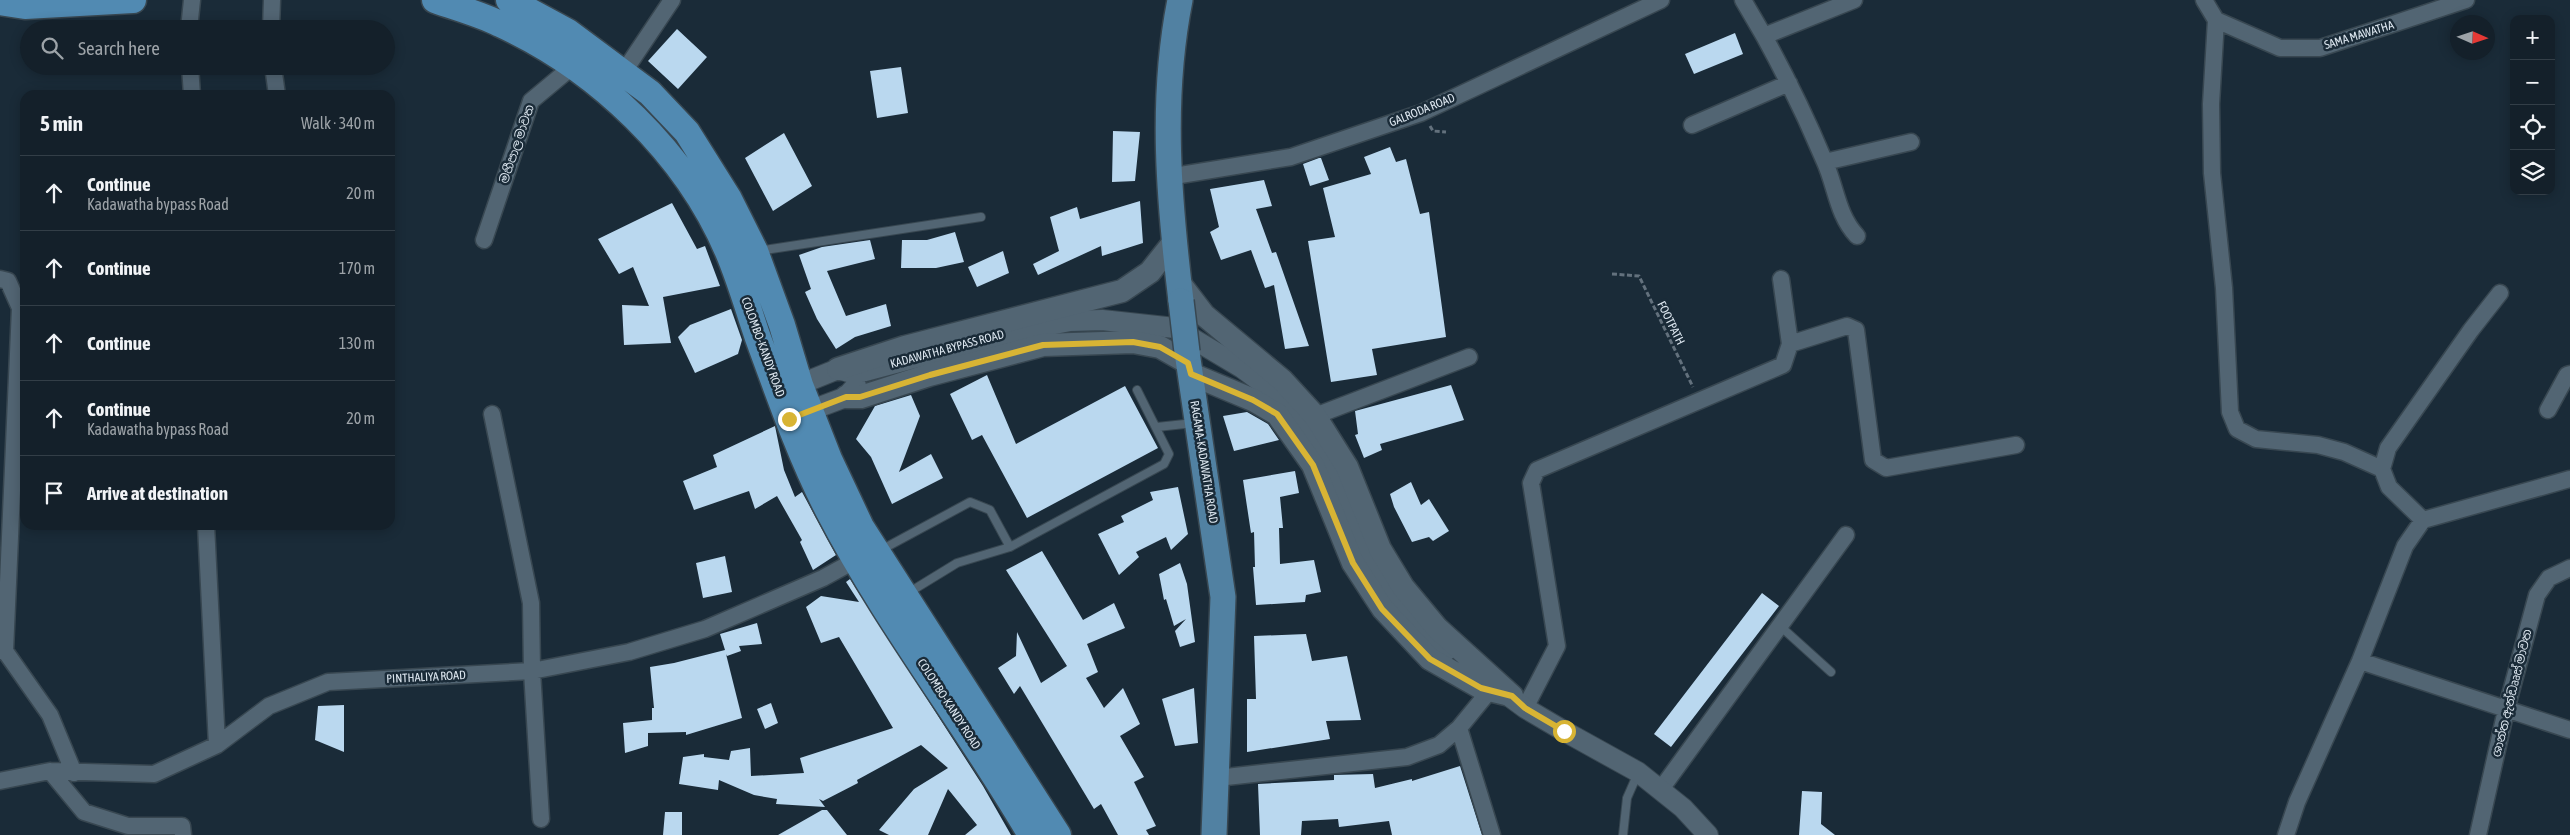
<!DOCTYPE html>
<meta charset="utf-8">
<style>
body{margin:0;font-family:"Asap Condensed","Noto Sans Sinhala",sans-serif;background:#1d2832;color:#f1f3f6}
.controls{position:absolute;right:15px;top:15px;display:grid;overflow:hidden;border-radius:10px;box-shadow:0 2px 12px #0003}
.controls button{width:45px;height:45px;display:grid;place-items:center;padding:0;border:0;border-bottom:1px solid #333e47;background:#14202a;color:#f1f3f6;font:25px sans-serif}
.compass{position:absolute;left:2450px;top:15px;width:45px;height:45px;border-radius:50%;background:#14202a;box-shadow:0 2px 12px #0003;rotate:93deg}
.stop{position:absolute;width:15px;height:15px;margin:-11px;border:4px solid #d8b434;border-radius:50%;background:#fff}
.stop.end{background:#d8b434;border-color:#fff;box-shadow:0 1px 5px #0008}
.list{margin:0;padding:0;list-style:none}
h2{display:flex;justify-content:space-between;align-items:center;height:65px;margin:0;padding:0 20px;font-size:21px}
h2 small{font-size:16px;font-weight:400;color:#9da3a8}
.list li{display:grid;grid-template-columns:32px 1fr auto;gap:15px;align-items:center;box-sizing:border-box;height:75px;padding:0 20px;border-top:1px solid #333e47}
.list b{display:block;font-size:19px;white-space:nowrap}
.list p{margin:0;font-size:16px;white-space:nowrap;color:#9da3a8}
.list em{font-size:16px;font-style:normal;color:#9da3a8}
.icon{flex:none;width:28px;height:28px;fill:none;stroke:currentColor;stroke-width:2;stroke-linecap:round;stroke-linejoin:round}
.map{position:relative;flex:none;width:2570px;height:835px;overflow:hidden}
.search{position:absolute;background:#14202a;box-shadow:0 2px 12px #0003;left:20px;top:20px;width:375px;height:55px;display:flex;align-items:center;gap:12px;box-sizing:border-box;padding:0 18px;border-radius:28px;color:#9da3a8;font-size:19px}
.panel{position:absolute;background:#14202a;box-shadow:0 2px 12px #0003;left:20px;top:90px;width:375px;height:440px;border-radius:15px}
.map>svg:first-child{display:block}
</style>
<div class="map">
<svg width="2570" height="835" viewBox="0 0 2570 835">
<rect width="100%" height="100%" fill="#1a2b38"/>
<path fill="#bad8ef" d="M677 29 707 57 678 89 648 61Z
M1735 33 1743 54 1694 74 1685 54Z
M901 67 908 113 877 118 870 71Z
M1113 131 1140 132 1135 181 1112 182Z
M784 133 812 186 773 211 745 158Z
M1390 147 1396 162 1406 159 1420 214 1429 212 1446 337 1372 349 1377 375 1331 382 1308 241 1335 237 1323 188 1371 174 1364 157Z
M1319 158H1321L1329 180 1310 186 1303 164Z
M1264 180 1272 206 1256 209 1272 253 1276 252 1309 346 1285 349 1274 285 1265 288 1251 250 1221 260 1210 232 1219 227 1210 189Z
M1140 201 1143 243 1102 256 1101 246 1038 275 1033 264 1059 251 1050 217 1077 207 1080 219Z
M672 203 697 249 705 246 720 286 663 297 671 343 624 345 622 305 649 306 633 267 619 274 598 239Z
M955 232 964 262 936 268H901L902 240H927Z
M870 240 875 259 827 271 846 316 886 304 891 326 855 337 836 349 817 319 805 292 811 289 799 255 822 247Z
M1003 251 1009 273 977 287 968 267Z
M731 309 742 340 738 354 695 373 678 337 690 325Z
M987 375 1016 444 1125 386 1158 448 1027 518 982 435 972 440 950 394Z
M1451 385 1464 420 1380 444 1382 450 1364 458 1355 435 1358 434 1355 411Z
M911 395 920 416 899 472 931 454 943 478 892 504 871 457 856 439 875 406Z
M1247 412 1268 424 1279 440 1234 451 1223 416Z
M775 426 784 470 795 497 802 492 836 555 813 570 800 542 802 540 777 496 755 509 749 491 694 510 683 481 717 467 713 455Z
M1295 471 1299 493 1280 497 1283 528H1279L1280 564 1314 560 1321 592 1306 595 1305 602 1256 605 1253 567H1255L1254 532 1251 533 1243 480Z
M1411 482 1421 505 1429 499 1449 531 1433 541 1429 537 1412 542 1394 507 1390 494Z
M1178 487 1188 534 1171 550 1166 537 1136 552 1139 557 1119 575 1098 534 1124 522 1121 516 1153 500 1150 492Z
M1042 551 1083 620 1114 603 1125 628 1087 644 1098 672 1086 678 1104 708 1123 688 1140 724 1120 736 1144 777 1134 782 1156 826 1146 830 1149 835H1118L1101 804 1094 809 1020 686 1014 694 998 668 1016 656 1017 632 1041 683 1067 666 1006 570Z
M725 556 732 592 703 598 696 563Z
M1180 563 1187 584 1195 642 1180 647 1175 631 1186 619 1174 626 1166 599 1164 600 1159 574Z
M850 579 983 786 1011 835H965L977 825 948 789 928 835H889L879 830 914 789 948 768 921 745 857 780 858 783 823 801 819 799 825 807 776 804 777 799 754 795 719 780 718 790 679 784 683 757 704 754V757L729 760 731 751 750 748 751 776 804 773 800 758 893 728 839 637 821 643 806 607 821 596 859 602 846 582Z
M1762 593 1779 606 1671 747 1654 734Z
M757 623 762 644 739 646 741 651 727 656 726 654 742 718 686 735V732L648 733V746L625 753 623 723 652 720V708H654L650 667 674 663 725 650 720 634Z
M1306 634 1312 661 1347 656 1361 720 1326 721 1330 739 1247 752V699H1256L1254 636Z
M1194 688 1198 743 1175 746 1162 699Z
M771 703 778 723 765 729 757 709Z
M344 705V752L315 740 318 706Z
M1460 766 1482 835H1392L1389 821 1339 827 1338 819 1302 821 1301 835H1260L1258 784 1334 780V775L1373 774 1375 788 1412 779V781Z
M1802 791 1822 792 1821 824 1835 835H1799Z
M822 810H827L847 835H778Z
M665 812H682V835H663Z"/>
<g fill="none" stroke-linecap="round" stroke-linejoin="round">
<g stroke="#384751" stroke-width="10">
<path id="service" d="M758 251 981 217
M1157 427 1194 423
M881 550 970 502 990 510 1010 547
M908 593 957 563 1010 547 1164 464 1169 454 1137 390
M1780 626 1831 672
M1623 835 1627 798 1638 773"/>
</g>
<g stroke="#384751" stroke-width="19">
<path id="minor" d="M1743 0 1764 36 1854 0
M2204 0 2216 20 2280 48H2320L2466 0
M2216 20 2211 104 2212 173 2224 288 2230 412 2237 429 2256 439 2318 445 2344 452 2382 469
M189 29 192 0
M271 29 272 0
M1764 36C1786 76 1806 117 1824 160 1836 186 1837 215 1857 236
M190 66 192 95
M273 66 277 95
M623 73 672 0
M1692 125 1789 83
M1825 162 1911 142
M1168 177 1291 157 1421 113 1661 0
M484 240 531 101 573 66
M0 279 8 281 20 308 5 651
M1790 344 1847 326 1856 330 1873 460 1886 468 2016 445
M2548 410 2567 375 2570 374
M492 414 531 603 532 671 541 819
M1315 416 1469 357
M2423 520 2389 487 2382 469 2388 448 2471 330 2500 293
M206 525 217 745
M0 651H5L50 715 74 773
M2360 661 2570 730
M1525 708 1557 646 1531 483 1537 470 1783 365 1790 344 1781 279
M1459 728 1492 835
M50 771 84 812 128 826H182L183 835
M1217 778 1407 757 1439 745 1459 728 1491 689
M0 781 50 771 154 774 217 745 269 706 328 682 532 671 629 652 705 629 823 578 856 560
M1661 789 1846 535
M2286 835 2297 802 2360 661 2405 546 2423 520 2570 479
M2478 835 2506 710 2537 595 2549 578 2570 568"/>
</g>
<g stroke="#384751" stroke-width="22">
<path id="tertiary" d="M786 390 838 369 849 372 865 371 1008 333 1070 321 1102 320 1175 328 1242 368 1289 403 1327 464 1378 577 1413 621 1447 650
M798 415 846 397 856 386
M1498 688 1525 708 1564 731 1638 772 1683 808 1708 835"/>
</g>
<g stroke="#384751" stroke-width="25">
<path id="secondary" d="M1178 281 1204 315 1282 380 1315 416 1347 467 1380 549 1403 587 1437 628 1512 696
M838 369 905 347 1122 291 1150 272 1173 243
M1191 374 1253 400 1277 414 1313 465 1353 563 1383 609 1430 659 1481 688 1506 694
M846 397H861L929 375 1043 345 1133 342 1160 347 1188 363"/>
</g>
<g stroke="#384751" stroke-width="28">
<path id="primary" d="M1180 0C1160 100 1169 201 1181 301
M1187 352 1223 597 1214 835"/>
</g>
<g stroke="#384751" stroke-width="29">
<path id="trunk" d="M435 0C457 8 480 14 500 24 598 69 686 153 728 252 740 280 748 309 758 338 779 395 800 456 828 510 887 624 967 725 1031 835
M509 0 568 32 650 93 687 132 729 199 755 251 782 325 800 385 829 459 861 527 1058 835
M0 2 25 6 133 0"/>
</g>
<path stroke="#63717d" stroke-width="3" stroke-dasharray="5 2.5" stroke-linecap="butt" d="M1430 126 1433 131 1446 132
M1612 274 1639 276 1693 387"/>
<use href="#service" stroke="#526573" stroke-width="8"/>
<use href="#minor" stroke="#526573" stroke-width="16"/>
<use href="#tertiary" stroke="#526573" stroke-width="20"/>
<use href="#secondary" stroke="#526573" stroke-width="22"/>
<use href="#primary" stroke="#5181a2" stroke-width="25"/>
<use href="#trunk" stroke="#518ab2" stroke-width="26"/>
<g stroke="#384751" stroke-width="28" stroke-linecap="butt">
<path id="primary-bridge" d="M1181 301 1187 352"/>
</g>
<use href="#primary-bridge" stroke="#5181a2" stroke-width="25"/>
</g>
<g fill="none" stroke-linecap="round" stroke-linejoin="round">
<path stroke="#d8b434" stroke-width="6" d="M789 419 846 397H860L930 375 1043 345 1133 342 1160 347 1188 363 1191 374 1253 400 1277 414 1313 465 1353 563 1382 609 1430 659 1481 688 1512 696 1525 708 1564 731"/>
</g>
<g text-anchor="middle" stroke-width="5" stroke-linejoin="round" paint-order="stroke">
<g font-size="12" fill="#dde7f0" stroke="#1a2b38">
<text transform="translate(2359 35) rotate(-17)" y="4">SAMA MAWATHA</text>
<text transform="translate(1422 110) rotate(-22)" y="4">GALRODA ROAD</text>
<text transform="translate(517 144) rotate(-71)" y="4">මහීපාල මාවත</text>
<text transform="translate(1671 323) rotate(64)" y="4">FOOTPATH</text>
<text transform="translate(763 347) rotate(70)" y="4">COLOMBO-KANDY ROAD</text>
<text transform="translate(947 349) rotate(-15)" y="4">KADAWATHA BYPASS ROAD</text>
<text transform="translate(1204 462) rotate(81)" y="4">RAGAMA-KADAWATHA ROAD</text>
<text transform="translate(426 677) rotate(-3)" y="4">PINTHALIYA ROAD</text>
<text transform="translate(2512 693) rotate(-76)" y="4">ශාන්ත ඇන්ඩෘෘස් මාවත</text>
<text transform="translate(949 704) rotate(57)" y="4">COLOMBO-KANDY ROAD</text>
</g>
</g>
</svg>
<div class="controls">
<button>+</button>
<button>−</button>
<button><svg class="icon" aria-label="locate" viewBox="0 0 24 24"><circle cx="12" cy="12" r="6"/><path d="M12 2v4M12 18v4M2 12h4M18 12h4"/></svg></button>
<button><svg class="icon" aria-label="layers" viewBox="0 0 24 24"><path d="M12 4l9 5-9 5-9-5zM3 14l9 5 9-5"/></svg></button>
</div>
<svg class="compass" viewBox="-18 -18 36 36"><path d="M0-13l5 13h-10z" fill="#e53935"/><path d="M0 13l5-13h-10z" fill="#9da3a8"/></svg>
<div class="stop" style="left:1564px;top:731px"></div>
<div class="stop end" style="left:789px;top:419px"></div>
<div class="search"><svg class="icon" aria-label="search" viewBox="0 0 24 24"><circle cx="10" cy="10" r="6"/><path d="M15 15l6 6"/></svg>Search here</div>
<section class="panel">
<h2>5 min<small>Walk · 340 m</small></h2>
<ul class="list">
<li><svg class="icon" aria-label="ahead" viewBox="0 0 24 24"><path d="M12 20V5M6 11l6-6 6 6"/></svg><div><b>Continue</b><p>Kadawatha bypass Road</p></div><em>20 m</em></li>
<li><svg class="icon" aria-label="ahead" viewBox="0 0 24 24"><path d="M12 20V5M6 11l6-6 6 6"/></svg><div><b>Continue</b></div><em>170 m</em></li>
<li><svg class="icon" aria-label="ahead" viewBox="0 0 24 24"><path d="M12 20V5M6 11l6-6 6 6"/></svg><div><b>Continue</b></div><em>130 m</em></li>
<li><svg class="icon" aria-label="ahead" viewBox="0 0 24 24"><path d="M12 20V5M6 11l6-6 6 6"/></svg><div><b>Continue</b><p>Kadawatha bypass Road</p></div><em>20 m</em></li>
<li><svg class="icon" aria-label="arrive" viewBox="0 0 24 24"><path d="M6 21V4h12l-3 4 3 4H6"/></svg><div><b>Arrive at destination</b></div></li>
</ul>
</section>
</div>
